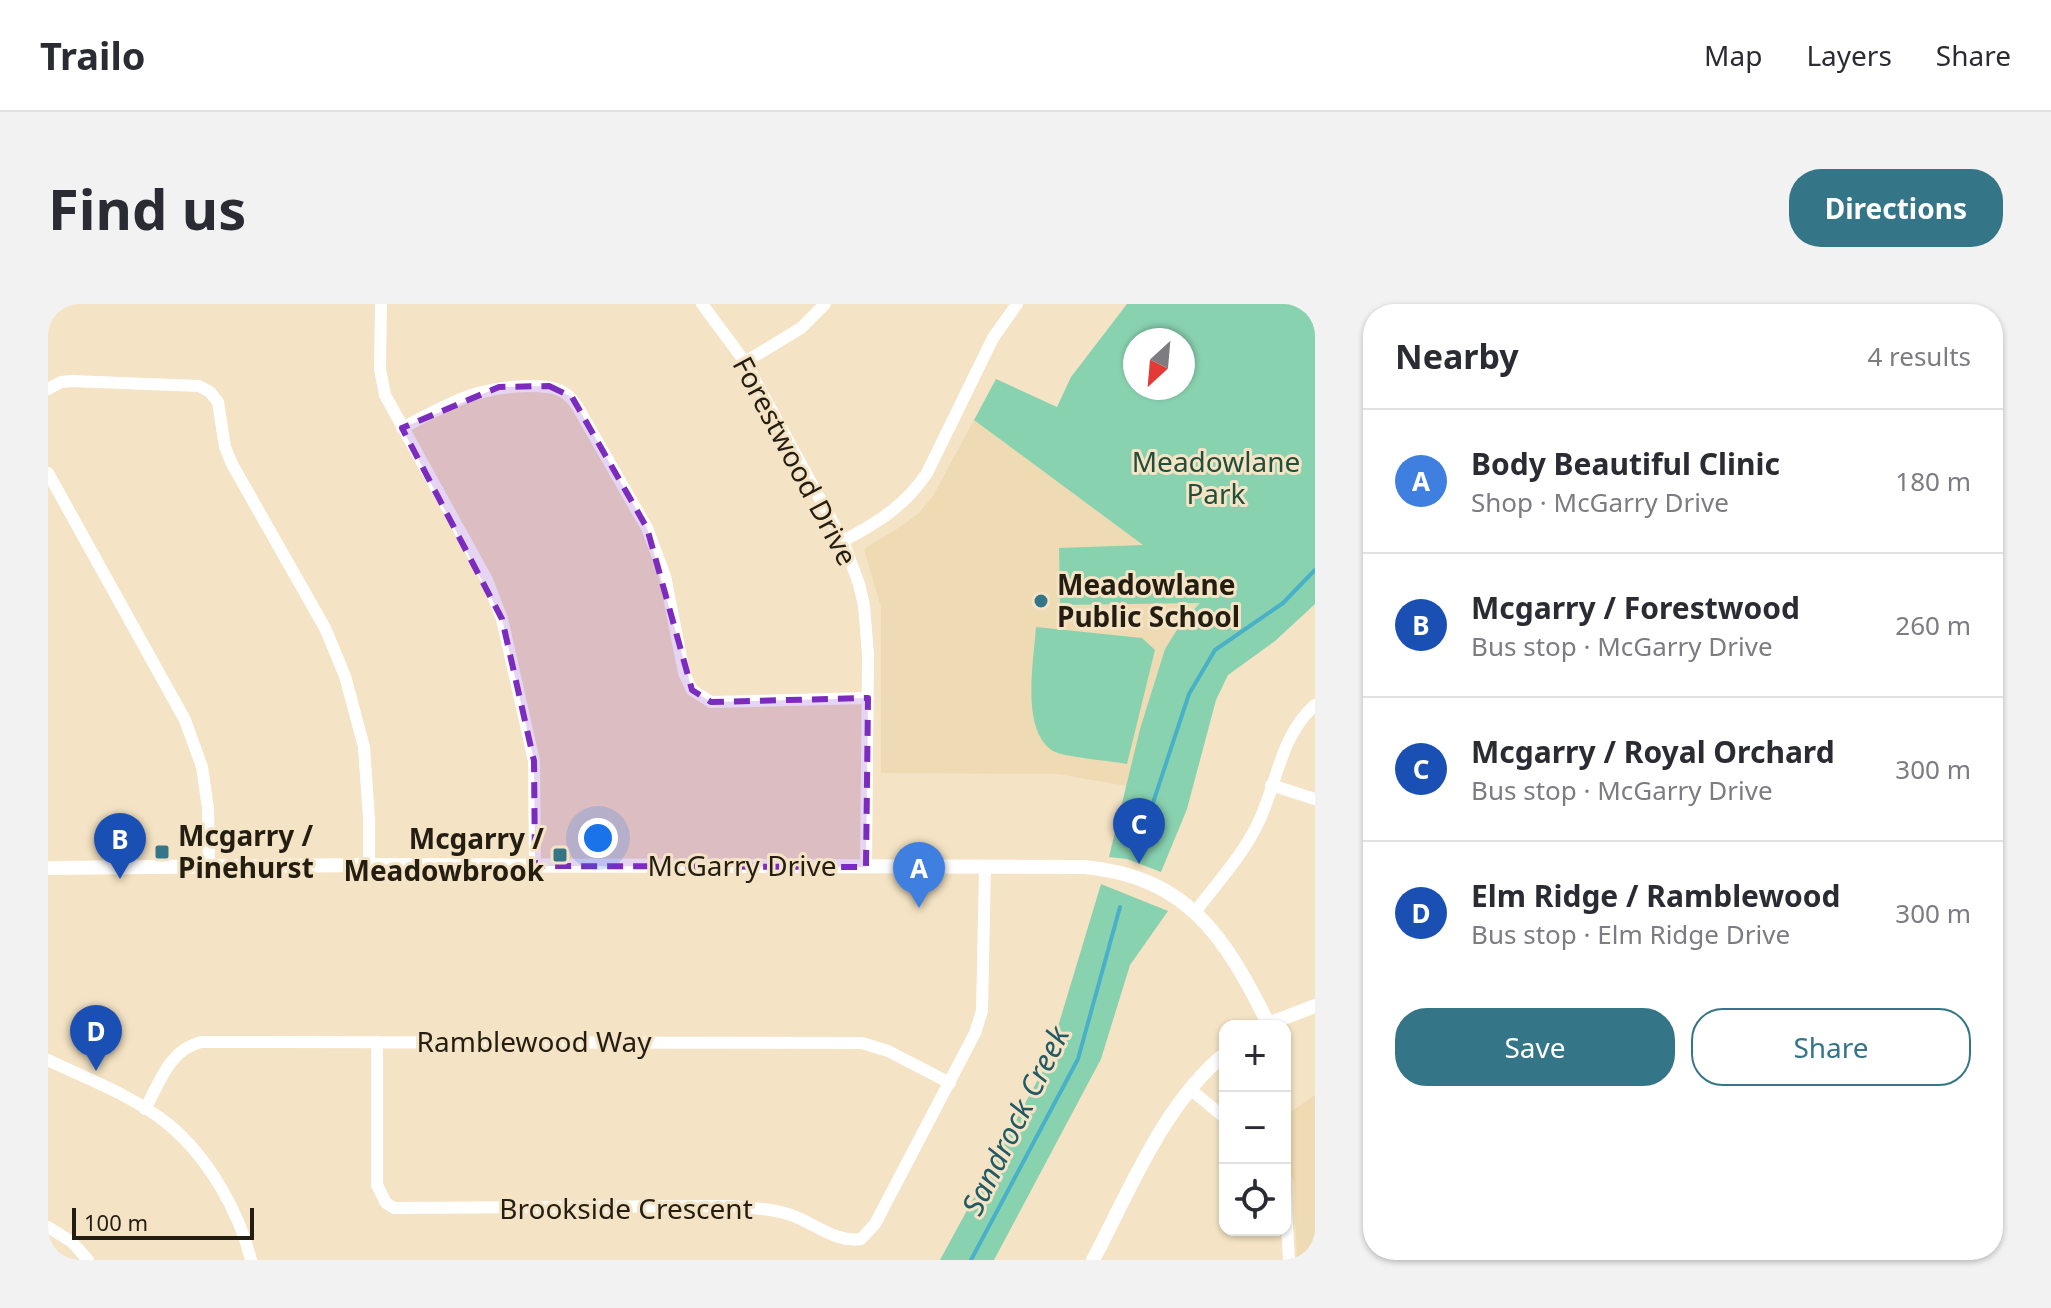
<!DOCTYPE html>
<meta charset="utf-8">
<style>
body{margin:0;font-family:"Noto Sans",sans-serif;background:#f2f2f3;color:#2b2b33}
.controls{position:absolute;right:24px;bottom:24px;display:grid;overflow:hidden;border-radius:16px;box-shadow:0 2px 6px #0004}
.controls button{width:72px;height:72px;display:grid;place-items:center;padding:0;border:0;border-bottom:2px solid #e1e1e2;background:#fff;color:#2b2b33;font:40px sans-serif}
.compass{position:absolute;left:1075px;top:24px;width:72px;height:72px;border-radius:50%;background:#fff;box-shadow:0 2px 6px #0004;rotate:206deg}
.scale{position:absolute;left:24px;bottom:20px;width:182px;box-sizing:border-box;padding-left:8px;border:4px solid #241e12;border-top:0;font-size:22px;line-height:28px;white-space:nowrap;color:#241e12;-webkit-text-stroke:6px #f4e3c4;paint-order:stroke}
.you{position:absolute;left:550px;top:534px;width:28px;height:28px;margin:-20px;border:6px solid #fff;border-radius:50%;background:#1a73e8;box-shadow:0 0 0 12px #1a73e833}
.badge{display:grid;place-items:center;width:52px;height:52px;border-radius:50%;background:#347588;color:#fff;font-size:26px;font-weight:700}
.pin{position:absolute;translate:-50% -66px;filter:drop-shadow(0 2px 4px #0008)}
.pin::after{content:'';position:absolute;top:42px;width:28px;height:24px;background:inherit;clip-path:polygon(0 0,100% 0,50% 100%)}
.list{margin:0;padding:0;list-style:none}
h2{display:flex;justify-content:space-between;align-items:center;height:104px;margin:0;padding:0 32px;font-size:34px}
h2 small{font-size:26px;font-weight:400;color:#7c7c81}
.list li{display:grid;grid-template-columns:52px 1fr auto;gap:24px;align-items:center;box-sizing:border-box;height:144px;padding:0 32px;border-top:2px solid #e1e1e2}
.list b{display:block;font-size:30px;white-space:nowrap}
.list p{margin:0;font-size:26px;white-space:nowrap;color:#7c7c81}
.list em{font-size:26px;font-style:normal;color:#7c7c81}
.actions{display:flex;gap:16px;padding:24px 32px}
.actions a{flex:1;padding:18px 0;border:2px solid #347588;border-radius:32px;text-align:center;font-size:28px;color:#347588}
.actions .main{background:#347588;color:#fff}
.icon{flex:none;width:44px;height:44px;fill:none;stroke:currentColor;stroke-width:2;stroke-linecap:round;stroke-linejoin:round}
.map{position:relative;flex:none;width:1267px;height:956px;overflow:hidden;border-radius:32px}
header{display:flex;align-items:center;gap:48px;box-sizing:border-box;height:112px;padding:0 40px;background:#fff;border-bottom:2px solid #e1e1e2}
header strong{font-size:38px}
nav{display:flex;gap:44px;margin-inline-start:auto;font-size:28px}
.intro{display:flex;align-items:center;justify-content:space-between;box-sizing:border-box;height:192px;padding:0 48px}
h1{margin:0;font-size:56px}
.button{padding:20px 36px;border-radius:32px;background:#347588;color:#fff;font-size:28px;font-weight:700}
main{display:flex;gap:48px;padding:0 48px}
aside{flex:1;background:#fff;border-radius:32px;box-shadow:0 2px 6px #0004}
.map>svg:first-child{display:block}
</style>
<header>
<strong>Trailo</strong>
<nav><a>Map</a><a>Layers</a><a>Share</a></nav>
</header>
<div class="intro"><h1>Find us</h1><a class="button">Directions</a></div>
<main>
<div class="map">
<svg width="1267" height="956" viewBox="0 0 1267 956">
<rect width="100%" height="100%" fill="#f4e3c4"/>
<path fill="#eedab3" d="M926 116 1161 290 1132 321 1117 345 1092 425 1079 482 1010 470 833 469V303L816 245 852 223 871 209 885 192Z
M1267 791V956H1249L1246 877 1237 858V812Z"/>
<path fill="#89d2b0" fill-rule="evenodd" d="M1079 0H1267V300L1227 337 1180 371 1168 396 1139 505 1113 568 1079 555 1061 553 1092 425 1117 345 1132 321 1152 299 1012 301 1011 244 1095 241 926 116 948 75 1009 103 1023 73ZM1087 36H1135V84H1087Z
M988 323 1094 334 1107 346 1079 460C1064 457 1015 453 1005 447 972 426 986 356 988 323Z
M1053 580 1120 607 1082 661 1053 755 946 956H892L999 759Z"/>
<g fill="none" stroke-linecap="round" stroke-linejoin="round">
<path stroke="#48b1c7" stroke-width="4" d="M1090 544 1141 390 1167 346 1235 299 1267 266
M923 956 1030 755 1072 603"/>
<path stroke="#fff" stroke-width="12" d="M333 0 332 65 337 91 439 276 454 315 486 457 487 562
M654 0 697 58 795 237 811 280 816 301 820 351 818 563
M697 58 753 24 777 0
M0 85 13 78 24 77 151 82 162 88 170 98 177 143 184 160 277 324 297 372 316 443 321 515V561
M354 124C401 100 426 83 481 82 502 82 517 83 529 102L599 224 617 272 636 369 644 386 663 398 820 394
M0 169 137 416 154 463 160 504 161 562
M795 237C829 219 857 202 879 169L945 34 969 0
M1223 481 1267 495
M1147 608C1169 579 1196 550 1211 517 1230 477 1232 432 1267 401
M329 738V881L338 899 346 904 680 902C701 904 723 904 743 911 766 919 788 939 813 935L827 920 927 729 934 707 937 563
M0 756C39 775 86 792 120 820 160 853 191 907 203 956
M1142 785 1177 814
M97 805C112 778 121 746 153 738L814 739 840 747 902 779
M1237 885 1241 956
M0 923 24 938 40 956"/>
<path stroke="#fff" stroke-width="14" d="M0 564 321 561 1037 563C1140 573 1177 633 1220 719
M1215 722 1267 702
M1045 956C1081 888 1116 799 1177 750"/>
</g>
<path fill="#7b2cbf" fill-opacity="0.2" stroke="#7b2cbf" stroke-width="6" stroke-dasharray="16 10" stroke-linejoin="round" d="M501 82 524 93 599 224 644 386 663 398 820 394 818 563 487 562 486 457 454 315 354 124 451 83Z"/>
<g fill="#347588" stroke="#f4e3c4" stroke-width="3">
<circle cx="993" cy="297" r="8"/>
<rect x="106" y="540" width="16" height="16" rx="4"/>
<rect x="504" y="543" width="16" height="16" rx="4"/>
</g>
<g text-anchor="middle" stroke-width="6" stroke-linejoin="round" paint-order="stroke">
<g font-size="28" fill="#241e12" stroke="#f4e3c4">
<text transform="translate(747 157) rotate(62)" y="10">Forestwood Drive</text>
<text x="694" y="572">McGarry Drive</text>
<text x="486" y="748">Ramblewood Way</text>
<text x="578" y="915">Brookside Crescent</text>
</g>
<g font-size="28" fill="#204f3c" stroke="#f4e3c4">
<text x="1168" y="168">Meadowlane<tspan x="1168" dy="32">Park</tspan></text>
</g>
<g font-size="28" font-weight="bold" fill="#241e12" stroke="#f4e3c4" text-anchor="start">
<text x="1009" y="291">Meadowlane<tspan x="1009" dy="32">Public School</tspan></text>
<text x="130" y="542">Mcgarry /<tspan x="130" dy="32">Pinehurst</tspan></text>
<text x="496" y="545" text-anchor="end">Mcgarry /<tspan x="496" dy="32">Meadowbrook</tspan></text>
</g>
<g font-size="30" font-style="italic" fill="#205a66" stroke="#f4e3c4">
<text transform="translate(968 817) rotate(-64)" y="10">Sandrock Creek</text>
</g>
</g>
</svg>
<div class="controls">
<button>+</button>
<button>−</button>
<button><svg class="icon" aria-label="locate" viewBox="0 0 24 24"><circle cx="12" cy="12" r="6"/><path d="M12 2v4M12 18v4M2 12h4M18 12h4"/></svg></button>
</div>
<svg class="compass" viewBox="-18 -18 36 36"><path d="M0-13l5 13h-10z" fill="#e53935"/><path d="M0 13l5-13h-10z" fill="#7c7c81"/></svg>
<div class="scale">100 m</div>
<div class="you"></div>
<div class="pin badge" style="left:871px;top:604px;background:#3f7fe0">A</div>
<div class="pin badge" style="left:72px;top:575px;background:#1a4fb4">B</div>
<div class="pin badge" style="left:1091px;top:560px;background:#1a4fb4">C</div>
<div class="pin badge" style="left:48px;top:767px;background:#1a4fb4">D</div>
</div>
<aside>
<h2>Nearby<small>4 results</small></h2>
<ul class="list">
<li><span class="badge" style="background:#3f7fe0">A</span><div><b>Body Beautiful Clinic</b><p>Shop · McGarry Drive</p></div><em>180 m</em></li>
<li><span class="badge" style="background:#1a4fb4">B</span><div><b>Mcgarry / Forestwood</b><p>Bus stop · McGarry Drive</p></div><em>260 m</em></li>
<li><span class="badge" style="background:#1a4fb4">C</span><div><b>Mcgarry / Royal Orchard</b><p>Bus stop · McGarry Drive</p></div><em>300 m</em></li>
<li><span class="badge" style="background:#1a4fb4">D</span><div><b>Elm Ridge / Ramblewood</b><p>Bus stop · Elm Ridge Drive</p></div><em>300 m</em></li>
</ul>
<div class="actions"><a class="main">Save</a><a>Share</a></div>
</aside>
</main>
